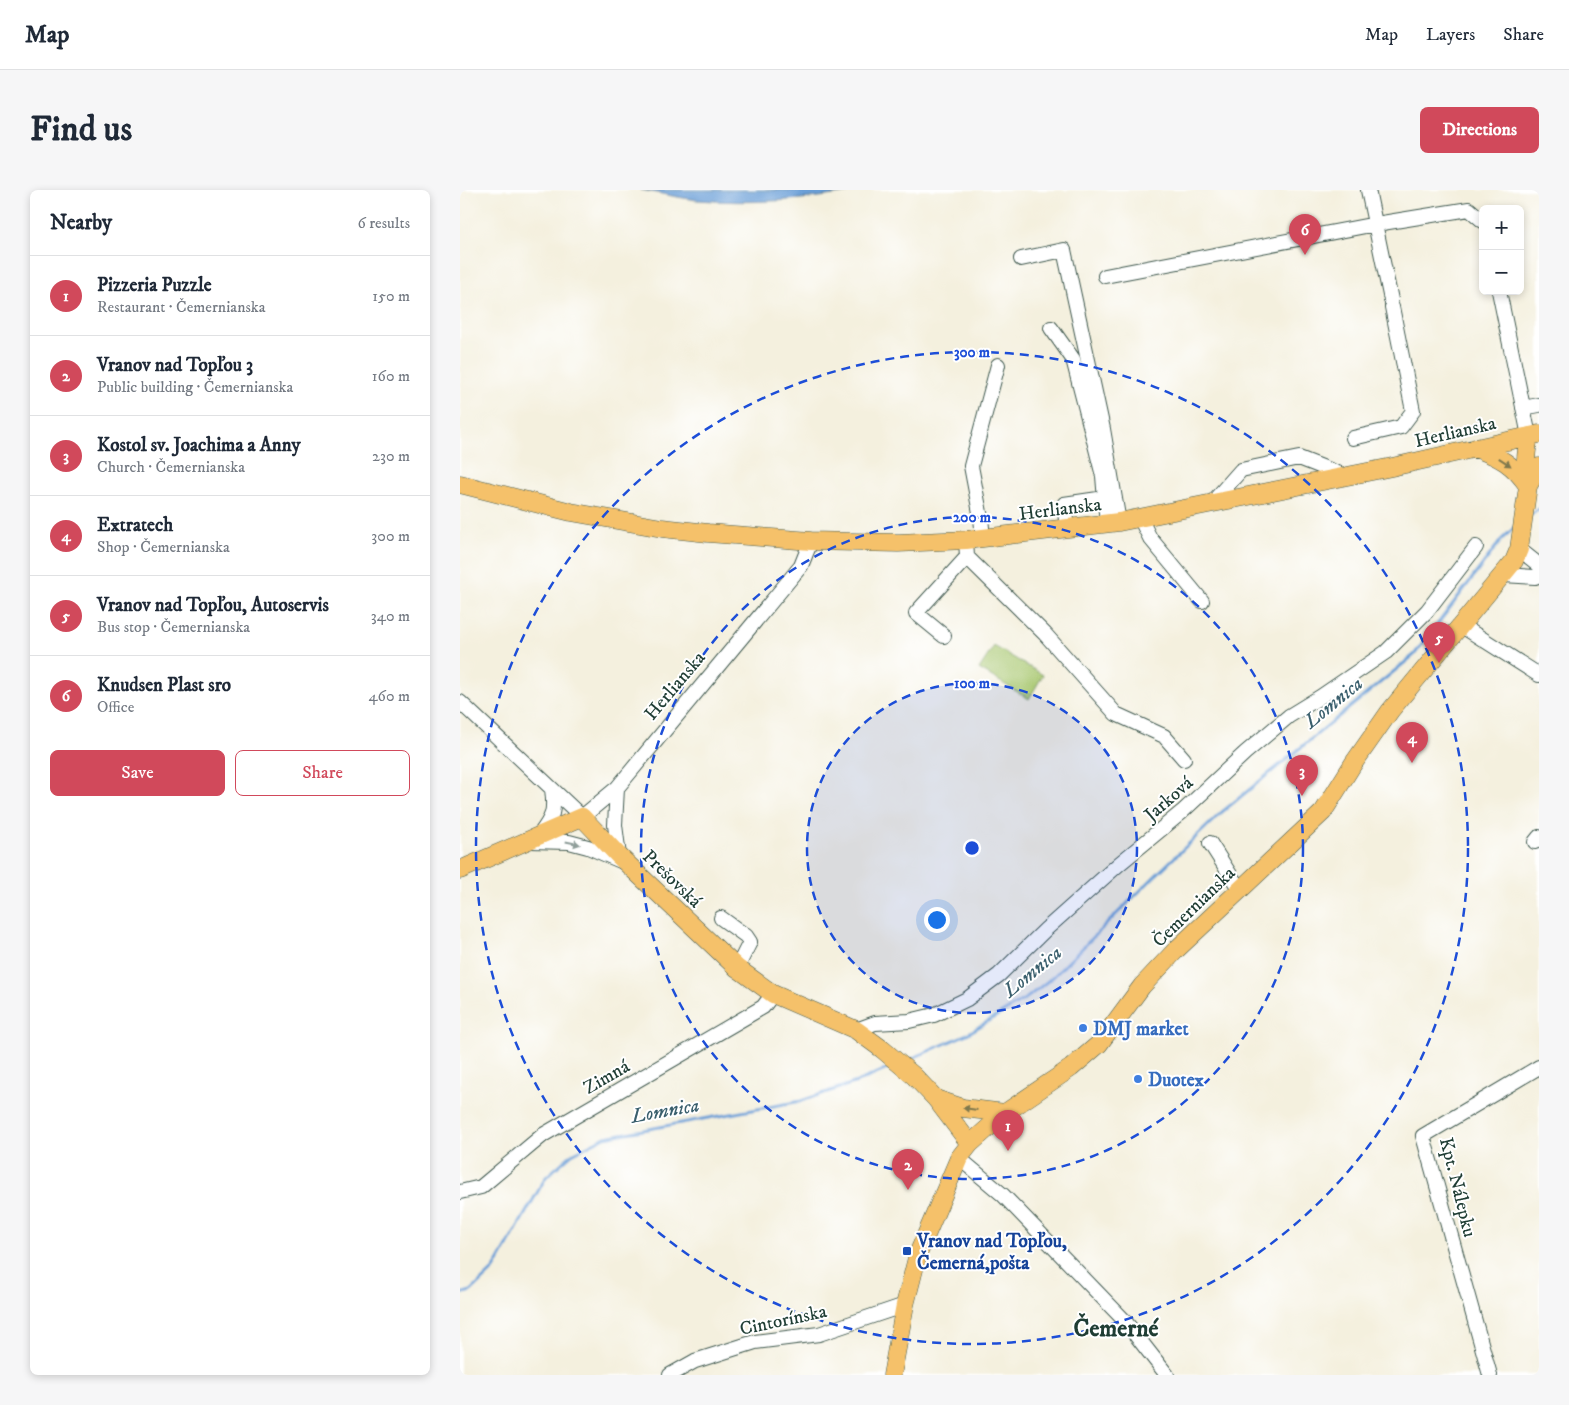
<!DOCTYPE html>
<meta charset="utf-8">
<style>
body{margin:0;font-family:"IM FELL DW Pica",serif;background:#f6f6f7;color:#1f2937}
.controls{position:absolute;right:15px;top:15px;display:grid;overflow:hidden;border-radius:8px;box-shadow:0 2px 8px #0003}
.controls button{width:45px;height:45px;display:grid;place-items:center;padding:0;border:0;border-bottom:1px solid #e0e1e3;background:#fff;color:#1f2937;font:25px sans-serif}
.you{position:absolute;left:476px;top:729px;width:18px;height:18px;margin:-12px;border:4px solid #fff;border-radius:50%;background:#1a73e8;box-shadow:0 0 0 8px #1a73e833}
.badge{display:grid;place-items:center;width:32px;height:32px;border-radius:50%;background:#d1495b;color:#fff;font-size:16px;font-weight:700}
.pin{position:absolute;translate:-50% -41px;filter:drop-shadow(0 1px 2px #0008)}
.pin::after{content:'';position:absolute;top:26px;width:18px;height:15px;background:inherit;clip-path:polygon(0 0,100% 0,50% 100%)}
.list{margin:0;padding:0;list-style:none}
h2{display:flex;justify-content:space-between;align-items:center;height:65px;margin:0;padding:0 20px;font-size:21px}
h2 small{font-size:16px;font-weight:400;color:#747a83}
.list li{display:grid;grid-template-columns:32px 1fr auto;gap:15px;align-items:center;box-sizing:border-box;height:80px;padding:0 20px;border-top:1px solid #e0e1e3}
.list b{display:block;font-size:19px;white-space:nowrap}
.list p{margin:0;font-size:16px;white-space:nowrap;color:#747a83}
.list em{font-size:16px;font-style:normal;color:#747a83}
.actions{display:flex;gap:10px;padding:15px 20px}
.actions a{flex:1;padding:11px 0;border:1px solid #d1495b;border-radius:8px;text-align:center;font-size:18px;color:#d1495b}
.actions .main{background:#d1495b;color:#fff}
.map{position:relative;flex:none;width:1079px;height:1185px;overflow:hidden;border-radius:8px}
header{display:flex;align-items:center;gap:30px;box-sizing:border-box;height:70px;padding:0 25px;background:#fff;border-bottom:1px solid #e0e1e3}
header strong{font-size:24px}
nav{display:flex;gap:28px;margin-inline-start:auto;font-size:18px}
.intro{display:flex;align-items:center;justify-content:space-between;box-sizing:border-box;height:120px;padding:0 30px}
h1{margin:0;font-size:35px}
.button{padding:12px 22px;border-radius:8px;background:#d1495b;color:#fff;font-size:18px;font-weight:700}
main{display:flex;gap:30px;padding:0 30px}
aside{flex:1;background:#fff;border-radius:8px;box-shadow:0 2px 8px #0003}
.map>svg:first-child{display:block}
</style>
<header>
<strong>Map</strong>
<nav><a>Map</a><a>Layers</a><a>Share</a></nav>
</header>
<div class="intro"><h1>Find us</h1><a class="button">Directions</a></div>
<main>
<aside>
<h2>Nearby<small>6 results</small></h2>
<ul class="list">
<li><span class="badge">1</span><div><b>Pizzeria Puzzle</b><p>Restaurant · Čemernianska</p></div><em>150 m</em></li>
<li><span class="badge">2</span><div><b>Vranov nad Topľou 3</b><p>Public building · Čemernianska</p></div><em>160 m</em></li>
<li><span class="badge">3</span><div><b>Kostol sv. Joachima a Anny</b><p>Church · Čemernianska</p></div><em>230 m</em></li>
<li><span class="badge">4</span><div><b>Extratech</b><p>Shop · Čemernianska</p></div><em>300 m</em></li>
<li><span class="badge">5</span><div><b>Vranov nad Topľou, Autoservis</b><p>Bus stop · Čemernianska</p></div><em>340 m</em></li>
<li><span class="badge">6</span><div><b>Knudsen Plast sro</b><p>Office</p></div><em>460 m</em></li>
</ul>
<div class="actions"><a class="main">Save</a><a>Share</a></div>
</aside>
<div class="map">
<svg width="1079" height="1185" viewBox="0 0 1079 1185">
<rect width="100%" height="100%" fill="#fff"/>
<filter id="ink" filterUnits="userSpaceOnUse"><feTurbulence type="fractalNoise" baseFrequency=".02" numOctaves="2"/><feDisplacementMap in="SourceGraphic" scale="10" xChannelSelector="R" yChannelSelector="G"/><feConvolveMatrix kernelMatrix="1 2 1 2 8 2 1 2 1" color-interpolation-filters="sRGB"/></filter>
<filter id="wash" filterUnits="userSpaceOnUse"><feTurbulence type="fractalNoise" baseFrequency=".0096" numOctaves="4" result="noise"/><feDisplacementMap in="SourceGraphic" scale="20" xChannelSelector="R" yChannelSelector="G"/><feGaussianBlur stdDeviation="1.12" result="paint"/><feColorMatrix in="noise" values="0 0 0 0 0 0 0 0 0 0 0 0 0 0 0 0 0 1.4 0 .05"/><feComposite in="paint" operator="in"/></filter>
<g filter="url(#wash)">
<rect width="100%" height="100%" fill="#f4f0de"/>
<path fill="#a8c76f" stroke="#648252" d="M534 456 583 485 569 509 519 479Z"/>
<path fill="#6b9fd7" stroke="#456e86" d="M181 0H402C349 11 292 14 237 10 219 8 199 3 181 0Z"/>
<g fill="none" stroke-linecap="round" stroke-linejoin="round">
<path stroke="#6b9fd7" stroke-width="3" d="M1071 325 1079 319
M446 871 507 844 568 807 594 786 695 686 762 622 954 465 1042 349 1056 336
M0 1104 11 1101 34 1079 86 987 112 964 145 947 341 911 397 892 434 876"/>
</g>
</g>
<g filter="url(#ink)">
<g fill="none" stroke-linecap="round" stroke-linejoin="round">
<g stroke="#3f584e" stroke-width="16">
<path id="minor" d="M908 0 931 110
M561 69 604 60 643 239 659 332
M645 86 916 34 1009 19 1023 31
M1039 101 1069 246
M591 138 613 169 643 286 647 334
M1063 218 1079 215
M893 248 941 237 953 221 932 117
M751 314 781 280 839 268 885 286
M680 328 690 348 742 411
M607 338 604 314 645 308
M523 348 521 328 511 276 538 175
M506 350 507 367 585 444 656 524 704 546 724 569
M1059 359 1079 375
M1043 385 1075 387 1079 385
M1002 436 1079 485
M484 446 456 423 507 367
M0 512 122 627 157 598 341 376 351 351
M157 598 155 635 159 666
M80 644C93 627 95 621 92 599
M70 651 109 652 128 657 163 672
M1075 652 1079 647
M750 653 780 700
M261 728 286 746 290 752 277 778
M396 840 415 833 449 831 474 825 507 809 539 785 585 740 659 674 722 622 785 563 829 526 860 507 926 462 967 421 1016 357
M499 968 543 1005 664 1130 707 1185
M0 1002 21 997 83 945 303 817 313 804
M210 1185 235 1171 295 1152 359 1144 445 1115
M1030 1185 963 946 1079 877"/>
</g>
<g stroke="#3f584e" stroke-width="19">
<path id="major" d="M1015 258C1040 267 1053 274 1068 296
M0 294 111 322 202 338 248 343 351 351 438 353 506 350 659 332 932 277 1079 244
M1068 295C1064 279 1066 263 1069 246
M0 680 122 627 159 666 277 778 313 804 396 840 422 859 454 886 476 909 510 954
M476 909 503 918 545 923
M432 1185 445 1115 458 1064 499 968 510 954 545 923 611 878 639 854 682 796 716 760 863 622 893 574 930 521 1054 371 1059 359 1068 296 1079 277"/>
</g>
<use href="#minor" stroke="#fff" stroke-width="14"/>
<use href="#major" stroke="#f5c16b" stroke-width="18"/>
</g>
<defs><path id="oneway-solid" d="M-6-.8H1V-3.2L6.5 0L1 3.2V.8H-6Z" transform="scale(1.25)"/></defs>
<g fill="#7f784d">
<use href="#oneway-solid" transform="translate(1045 272) rotate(34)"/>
<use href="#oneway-solid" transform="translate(510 919) rotate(-172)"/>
</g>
<use fill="#8f9e9a" href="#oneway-solid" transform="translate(113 653) rotate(12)"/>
</g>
<circle cx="512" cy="658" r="165" fill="#1d4ed8" fill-opacity=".12"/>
<g fill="none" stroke="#1d4ed8" stroke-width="2.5" stroke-dasharray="9 6">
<circle cx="512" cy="658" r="165"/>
<circle cx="512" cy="658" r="331"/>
<circle cx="512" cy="658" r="496"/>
</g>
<g fill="#3f7fe0" stroke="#fff" stroke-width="2">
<circle cx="623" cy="838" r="5"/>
<circle cx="678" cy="889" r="5"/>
</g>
<rect fill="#1a4fb4" stroke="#fff" stroke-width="2" x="442" y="1056" width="10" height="10" rx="2.5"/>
<g text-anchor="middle" stroke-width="4" stroke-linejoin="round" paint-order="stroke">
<g font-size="19" fill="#1f3d34" stroke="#fff">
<text transform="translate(995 241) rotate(-13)" y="7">Herlianska</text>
<text transform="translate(600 318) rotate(-7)" y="7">Herlianska</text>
<text transform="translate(214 495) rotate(-50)" y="7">Herlianska</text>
<text transform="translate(708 608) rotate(-41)" y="7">Jarková</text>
<text transform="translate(213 688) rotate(44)" y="7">Prešovská</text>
<text transform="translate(733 716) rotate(-44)" y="7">Čemernianska</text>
<text transform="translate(146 886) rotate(-30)" y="7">Zimná</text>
<text transform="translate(999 997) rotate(76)" y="7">Kpt. Nálepku</text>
<text transform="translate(323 1129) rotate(-12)" y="7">Cintorínska</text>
</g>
<g font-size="19" font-weight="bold" fill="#366cbe" stroke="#fff" text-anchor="start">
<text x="633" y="845">DMJ market</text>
<text x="688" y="896">Duotex</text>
</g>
<g font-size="19" font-weight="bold" fill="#164399" stroke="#fff" text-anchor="start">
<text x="457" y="1057">Vranov nad Topľou,<tspan x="457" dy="22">Čemerná,pošta</tspan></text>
</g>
<g font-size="20" font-style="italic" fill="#3a5f6d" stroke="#fff">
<text transform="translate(873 512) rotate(-39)" y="7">Lomnica</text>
<text transform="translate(572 781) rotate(-39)" y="7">Lomnica</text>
<text transform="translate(205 920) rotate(-10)" y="7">Lomnica</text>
</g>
<g font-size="24" font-weight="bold" fill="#1f3d34" stroke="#fff">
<text x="656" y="1146">Čemerné</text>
</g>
</g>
<circle cx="512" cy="658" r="8" fill="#1d4ed8" stroke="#fff" stroke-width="2.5"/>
<g font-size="15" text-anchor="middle" font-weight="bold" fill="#1d4ed8" stroke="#fff" stroke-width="4" stroke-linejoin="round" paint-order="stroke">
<text x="512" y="167">300 m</text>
<text x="512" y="332">200 m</text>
<text x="512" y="498">100 m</text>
</g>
</svg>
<div class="controls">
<button>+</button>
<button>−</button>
</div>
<div class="you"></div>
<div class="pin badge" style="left:548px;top:961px">1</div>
<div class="pin badge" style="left:448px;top:1000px">2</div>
<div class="pin badge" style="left:842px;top:606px">3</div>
<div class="pin badge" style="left:952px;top:573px">4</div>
<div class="pin badge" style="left:979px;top:473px">5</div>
<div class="pin badge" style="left:845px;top:65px">6</div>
</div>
</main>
